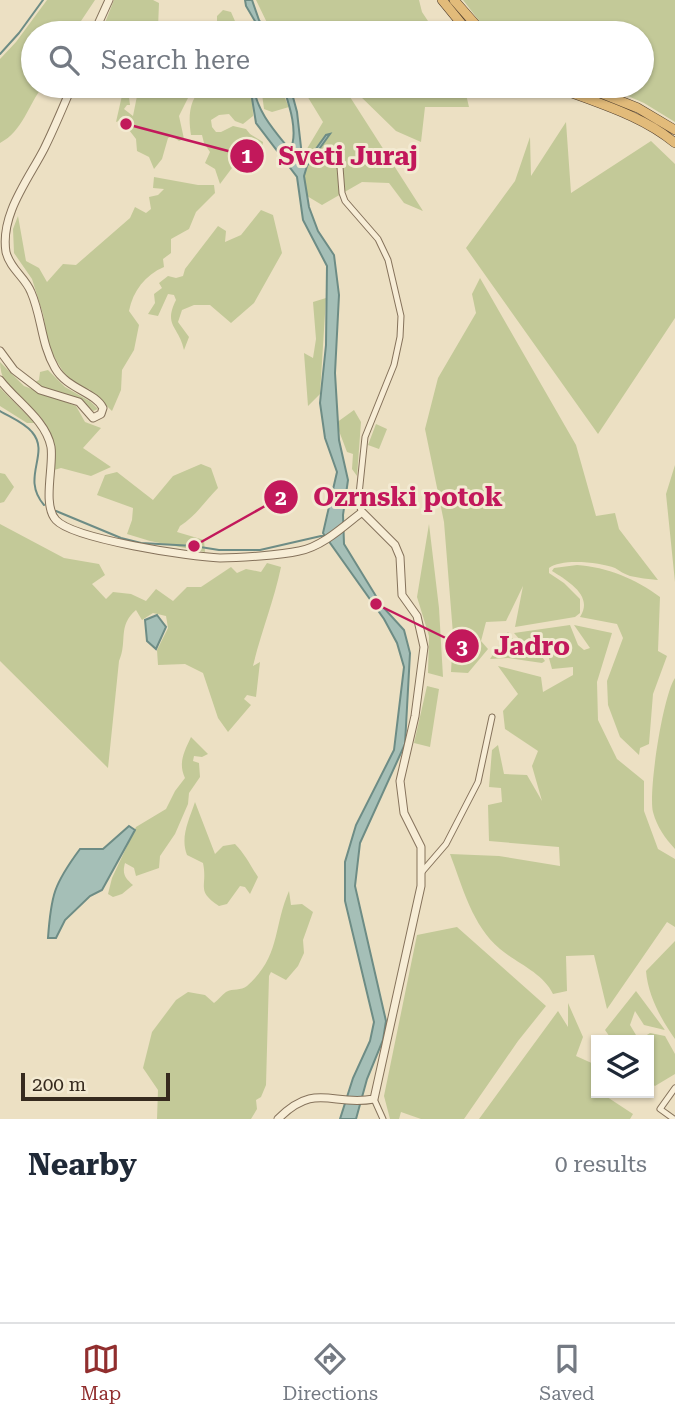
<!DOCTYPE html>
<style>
body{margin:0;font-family:"Roboto Serif",serif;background:#f6f6f7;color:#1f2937}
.controls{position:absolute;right:21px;bottom:21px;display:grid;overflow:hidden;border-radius:0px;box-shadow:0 2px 5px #0004}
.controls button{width:63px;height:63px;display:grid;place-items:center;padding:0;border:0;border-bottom:2px solid #e0e1e3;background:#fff;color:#1f2937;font:35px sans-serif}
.scale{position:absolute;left:21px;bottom:18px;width:149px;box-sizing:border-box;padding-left:7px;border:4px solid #362a1e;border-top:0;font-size:19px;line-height:24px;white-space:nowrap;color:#362a1e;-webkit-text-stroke:5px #f3ead2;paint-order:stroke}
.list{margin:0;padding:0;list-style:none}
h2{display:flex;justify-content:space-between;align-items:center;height:91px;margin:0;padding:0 28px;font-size:30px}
h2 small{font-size:23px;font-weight:400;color:#747a83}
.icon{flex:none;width:38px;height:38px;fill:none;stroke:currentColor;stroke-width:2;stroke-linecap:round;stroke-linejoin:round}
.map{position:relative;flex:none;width:675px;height:1119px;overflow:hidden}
.search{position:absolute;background:#fff;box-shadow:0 2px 5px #0004;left:21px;right:21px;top:21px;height:77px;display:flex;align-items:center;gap:18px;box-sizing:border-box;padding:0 24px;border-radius:38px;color:#747a83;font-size:26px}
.sheet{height:203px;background:#fff}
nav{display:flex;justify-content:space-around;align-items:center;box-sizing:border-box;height:98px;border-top:2px solid #e0e1e3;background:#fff;font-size:19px;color:#747a83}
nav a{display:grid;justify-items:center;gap:4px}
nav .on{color:#912e2e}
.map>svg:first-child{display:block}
</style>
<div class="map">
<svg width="675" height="1119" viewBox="0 0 675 1119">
<rect width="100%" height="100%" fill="#ece0c3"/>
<path fill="#c3c998" d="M47 0H95L73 33H33V86H43C28 105 23 131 0 143V59L16 42Z
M114 0H153L159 3 158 28 154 33H101Z
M256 0H419L422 12 436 33H272Z
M463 0H675V122L644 103 605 86H642V33H494L480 22Z
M223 10 231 12 238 28 247 33H214L217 27V16Z
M128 86H133V88L128 90 130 105H127L124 109 133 116 139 86H194L179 116 184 139 179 141 172 136 168 138 162 159 154 169 149 157 137 151 136 139 129 130 132 121 126 118 116 122 123 91Z
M204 86H252L253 116 243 124 235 121 229 114 219 115 211 120 212 127 216 132H221L233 126 246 129 250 134 263 142C262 151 260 154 251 157L244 152 220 184 215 169 205 163 210 152 204 143 202 135H191C188 116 189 99 204 86Z
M261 86H279L289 107 272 112 264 109Z
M301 86H343L423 211 404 203 389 183 362 182 322 205 307 196 302 157 323 122Z
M346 86H464L469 107H425L421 142 396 131 356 92Z
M566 122 571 193 651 141 675 164V318L598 434 466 248 515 181 530 137 531 176Z
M154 177 198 185H214L215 193 196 212 189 229 171 239V253L163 259 164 267C145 275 133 291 129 311L139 325 134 350 122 370 121 390 112 411 89 389 78 387 68 380 49 348 43 314 32 279 14 253 13 229 18 216 26 261 39 268 47 282 63 264 76 265 130 218 135 207 146 213 151 209 149 197 158 195 164 189 153 188Z
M261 210 273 215 282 253 254 303 231 323 210 305H194L182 310 178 322 189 337 184 350C179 326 163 326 176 300L174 295 168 294 158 316 148 314 155 303 154 294 162 288 159 283 168 276 176 278 183 276 185 269 218 226 226 231 225 242 241 235Z
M480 278 576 445 596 516 615 513 619 529 658 580C648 579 639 578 630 576 624 574 620 571 615 568 600 562 561 558 549 568V573L564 583 580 599V613L575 617 515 627 523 586 506 621 486 622 481 641 488 649 468 673 451 672 453 634 444 522 425 429 438 378 476 313 472 294Z
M326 298 320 394 308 406 304 353 313 358 316 339 313 302Z
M0 362 24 386 76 406 85 422 101 428 83 448 111 467 91 476 61 468 54 470C55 452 54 438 44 422 31 400 0 393 0 362Z
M48 370 65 387 91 402 98 409 93 411 79 398 48 390 35 382 39 380 40 372Z
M0 388 35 423H27L0 406Z
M354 410 361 422 357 476 352 469 353 454 347 452 336 423Z
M376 424 387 429 379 449 368 445Z
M201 464 211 468 218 488C205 501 196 516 180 526L177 532 204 540 205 552 150 541 127 534 132 520 133 508 97 495 105 475 117 472 153 500 173 476Z
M675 465V582L666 494Z
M0 473 5 474 14 487 4 502 0 503Z
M0 524 64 558 99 564 105 575 92 584 106 599 113 592 131 594 146 601 156 589 173 601 187 587H201L231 567 237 573 246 569 261 572 267 563 281 567C274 601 261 632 253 666L260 662 256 697 247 695 244 699 251 705 228 732 218 718 203 673 185 664 158 665 157 650 168 628 166 616 153 613 142 620 136 610C117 626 128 641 119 661L108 768 0 661Z
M429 524 439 608 443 677 428 673 429 636 417 597Z
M577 565C607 567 636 579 660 597L658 651 667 656 653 694 649 744 640 748 639 755 620 737 608 705 607 681 623 638 617 624 580 617C594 596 568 581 552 571L554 568Z
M570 625 578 645 584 650 590 648 574 625 612 633 597 682 598 720 617 759 644 781V811L658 849 675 859V927L667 922 607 1009 594 955 566 956 567 991 553 994C543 973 518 964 500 949 472 925 463 888 450 854L499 856 560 866 559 847 489 841 488 805 502 802 501 788 489 787 492 750 498 745 504 774 527 775 542 801 532 766 538 751 505 729 503 711 518 694 498 666 541 677 543 692 573 675V667L552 669 547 651 521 641 514 633Z
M508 632C519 652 537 646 545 661L542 663 508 658 490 659Z
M675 678V849C665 838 657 827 653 812 648 792 663 695 675 678Z
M427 686 439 689 430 747 414 743Z
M191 737 208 754 202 757 194 756 193 761 199 763 200 777 189 793 188 804 175 834 160 856 159 868 136 876 134 868 125 863C122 874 125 878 133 885L122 894 113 897 108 894 112 878 136 827 166 809 175 791 185 778C178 763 184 752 191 737Z
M195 802 215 854 223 846 235 844C245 854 250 865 258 877L250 894 245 887 240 886 227 904 219 906C195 890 208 887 203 863L187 855C180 837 189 820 195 802Z
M289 891 291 905 302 904 313 912 303 940 304 953 298 966 286 980 271 972 269 976 266 1085 261 1097 256 1100 257 1109 251 1119H157L158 1090 143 1068 152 1032 176 1000 188 992 205 995 214 1003C218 1000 222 995 226 992 233 988 241 991 247 986 281 956 273 927 289 891Z
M457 927 546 1006 518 1041 464 1119H421L401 1112 399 1119H390L384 1096 417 935Z
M675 941V1039C661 1019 648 996 646 971Z
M636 991 665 1030 644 1025 635 1011 630 1025 639 1040 650 1033 665 1036 675 1054V1074L655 1086 649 1081V1040H612L605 1030Z
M568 1003 583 1037 576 1056 596 1065V1093H601L633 1114 630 1119H479L558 1011 568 1027Z"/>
<path fill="#a5bfb7" stroke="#6d8c85" stroke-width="2" d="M245 0H252L259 20 268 33H262L246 6Z
M250 86H253C258 113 273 129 290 150 299 133 289 104 283 86H290L297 112 302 156 313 153 326 135 330 134 307 166 304 176 309 207 318 231 334 255 339 295 335 373 339 440 348 480 343 515 344 544 382 606 404 630 410 653 405 744 360 843 355 886 386 1021 383 1040 367 1079 356 1119H340L353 1078 370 1041 374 1022 345 901V862L356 825 394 750 404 667 397 643 384 619 323 533 337 472 325 438 320 403 326 345 327 266 303 220 297 177 256 123Z
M157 615 166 627 156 649 147 641 145 620Z
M129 826 135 830 102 890 90 896 65 920 56 938H48C51 895 54 884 80 849H103Z"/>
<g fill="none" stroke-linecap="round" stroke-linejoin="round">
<path stroke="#6d8c85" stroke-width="2" d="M0 54 19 33 43 0
M0 411C10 417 25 423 32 432 51 454 20 477 44 505
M56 511 121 538 141 543 194 546 219 550H260L321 536H327"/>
<g stroke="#85725b" stroke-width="7">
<path id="minor" d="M335 162 340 167 342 193 345 201 378 239 388 260 401 316 400 337 394 365 365 437 358 504 362 512
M421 873 446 844 478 782 492 717
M374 1099 383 1119
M674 1119 660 1109 675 1088"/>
</g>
<g stroke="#85725b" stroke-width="9">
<path id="tertiary" d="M94 33 109 0
M0 351 14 370 40 390 79 402 93 418 101 414 103 408C95 392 67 389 55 368 41 344 42 317 31 292 25 277 10 269 6 252 0 215 28 180 44 149 54 129 63 107 72 86
M0 380C16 401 46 420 51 447 54 466 42 505 56 520 73 539 191 557 220 558 239 558 281 555 299 551 322 547 344 526 362 512L395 545 400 557 402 595 417 616 424 647 415 716 400 781 404 813 421 847V886L374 1099C332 1107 316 1081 278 1119"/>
</g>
<g stroke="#53402f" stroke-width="10">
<path id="trunk" d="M442 0 469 33
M454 0 483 33
M554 86C596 103 640 114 675 143
M583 86 638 108 675 130"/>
</g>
<use href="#minor" stroke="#f7edd6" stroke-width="5"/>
<use href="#tertiary" stroke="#f7edd6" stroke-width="7"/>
<use href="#trunk" stroke="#e2bb7a" stroke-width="9"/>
</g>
<path fill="none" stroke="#c2185b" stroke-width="2.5" d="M126 124L247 156M194 546L281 497M376 604L462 646"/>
<g fill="#c2185b" stroke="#f3ead2" stroke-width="2.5">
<circle cx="126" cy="124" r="7"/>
<circle cx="194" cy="546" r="7"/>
<circle cx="376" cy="604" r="7"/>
<circle cx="247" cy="156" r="18"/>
<circle cx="281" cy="497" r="18"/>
<circle cx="462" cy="646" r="18"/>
</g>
<g font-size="21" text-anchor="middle" font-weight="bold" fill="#fff">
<text x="247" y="163">1</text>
<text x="281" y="505">2</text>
<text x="462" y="654">3</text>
</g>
<g font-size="26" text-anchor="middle" font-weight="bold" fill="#c2185b" stroke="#f3ead2" stroke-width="6" stroke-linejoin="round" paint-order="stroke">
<text x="348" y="165">Sveti Juraj</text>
<text x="408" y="506">Ozrnski potok</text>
<text x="532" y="655">Jadro</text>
</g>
</svg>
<div class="controls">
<button><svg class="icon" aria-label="layers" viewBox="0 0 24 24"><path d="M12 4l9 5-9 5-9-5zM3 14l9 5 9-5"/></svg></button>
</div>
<div class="scale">200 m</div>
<div class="search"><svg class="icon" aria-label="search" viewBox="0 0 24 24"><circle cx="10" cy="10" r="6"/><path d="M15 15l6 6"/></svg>Search here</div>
</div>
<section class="sheet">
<h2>Nearby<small>0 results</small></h2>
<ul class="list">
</ul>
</section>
<nav>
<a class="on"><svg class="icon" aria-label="map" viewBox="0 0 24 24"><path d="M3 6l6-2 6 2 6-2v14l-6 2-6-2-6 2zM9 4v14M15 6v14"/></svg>Map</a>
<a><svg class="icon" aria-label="directions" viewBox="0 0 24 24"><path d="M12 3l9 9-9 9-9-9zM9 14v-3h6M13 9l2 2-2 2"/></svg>Directions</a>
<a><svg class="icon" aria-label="saved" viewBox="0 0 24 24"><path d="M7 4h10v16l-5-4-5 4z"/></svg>Saved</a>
</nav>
